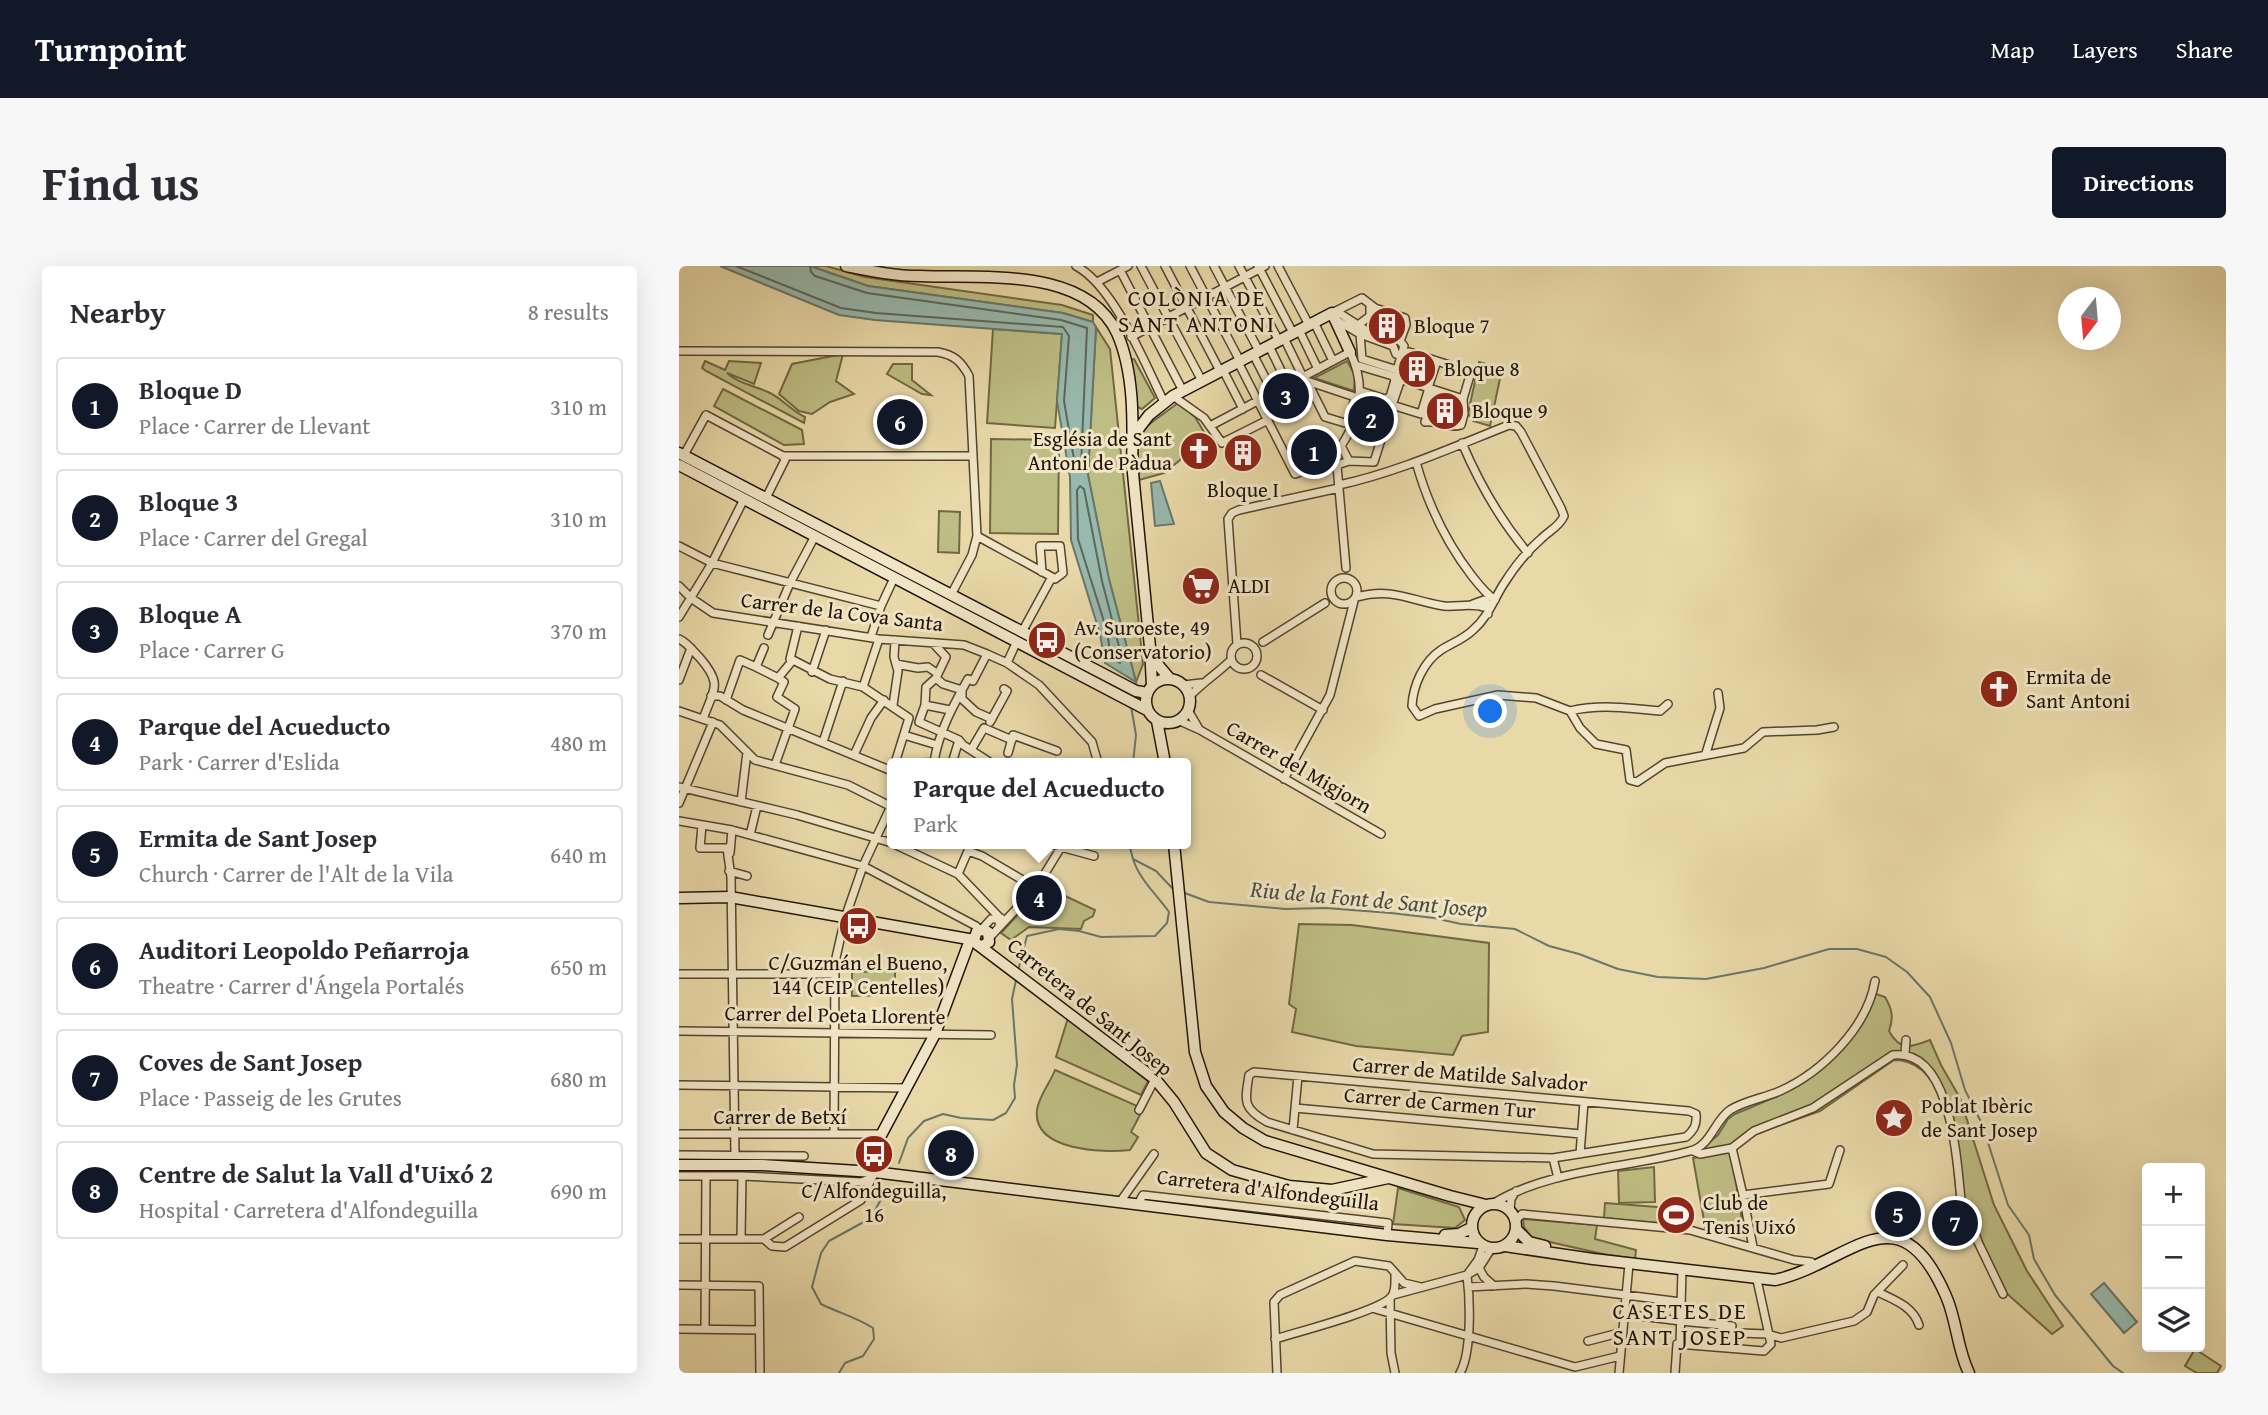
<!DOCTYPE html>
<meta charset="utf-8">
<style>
body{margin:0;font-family:"Gentium Book Plus",serif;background:#f7f7f7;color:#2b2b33}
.controls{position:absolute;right:21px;bottom:21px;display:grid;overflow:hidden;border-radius:7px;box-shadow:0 7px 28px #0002}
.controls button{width:63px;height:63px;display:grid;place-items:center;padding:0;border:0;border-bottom:2px solid #e1e1e2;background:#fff;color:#2b2b33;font:35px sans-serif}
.compass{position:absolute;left:1379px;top:21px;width:63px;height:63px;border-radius:50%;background:#fff;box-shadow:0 7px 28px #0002;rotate:196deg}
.you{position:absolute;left:812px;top:446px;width:24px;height:24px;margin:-18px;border:5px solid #fff;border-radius:50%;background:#1a73e8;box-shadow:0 0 0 10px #1a73e833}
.badge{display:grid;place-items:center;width:46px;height:46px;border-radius:50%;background:#111827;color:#fff;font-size:23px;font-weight:700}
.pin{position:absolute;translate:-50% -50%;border:4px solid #fff;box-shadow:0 2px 7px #0006}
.popup{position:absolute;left:208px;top:492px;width:304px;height:91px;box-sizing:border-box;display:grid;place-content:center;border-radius:7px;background:#fff;filter:drop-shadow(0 2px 5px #0005);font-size:23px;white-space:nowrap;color:#7c7c81}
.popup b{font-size:26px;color:#2b2b33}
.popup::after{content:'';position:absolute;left:50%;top:100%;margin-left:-14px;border:14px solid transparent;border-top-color:#fff}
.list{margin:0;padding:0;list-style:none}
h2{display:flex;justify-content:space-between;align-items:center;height:91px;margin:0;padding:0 28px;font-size:30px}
h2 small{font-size:23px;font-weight:400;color:#7c7c81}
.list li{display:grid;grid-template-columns:46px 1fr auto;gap:21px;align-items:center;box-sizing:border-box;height:98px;margin:0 14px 14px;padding:0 14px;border:2px solid #e1e1e2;border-radius:7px}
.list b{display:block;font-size:26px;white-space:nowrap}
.list p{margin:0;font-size:23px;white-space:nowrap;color:#7c7c81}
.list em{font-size:23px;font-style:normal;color:#7c7c81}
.icon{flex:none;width:38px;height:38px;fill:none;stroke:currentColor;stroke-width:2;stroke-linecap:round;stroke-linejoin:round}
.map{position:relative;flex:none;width:1547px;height:1107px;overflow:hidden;border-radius:7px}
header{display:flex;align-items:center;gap:42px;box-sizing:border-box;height:98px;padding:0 35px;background:#111827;color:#fff}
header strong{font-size:33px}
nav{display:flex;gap:38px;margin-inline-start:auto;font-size:24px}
.intro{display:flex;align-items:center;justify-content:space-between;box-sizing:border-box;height:168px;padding:0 42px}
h1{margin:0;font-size:49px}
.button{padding:18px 32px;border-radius:7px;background:#111827;color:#fff;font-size:24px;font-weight:700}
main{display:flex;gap:42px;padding:0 42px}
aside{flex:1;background:#fff;border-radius:7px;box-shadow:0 7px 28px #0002}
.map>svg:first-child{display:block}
</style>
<header>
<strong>Turnpoint</strong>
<nav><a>Map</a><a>Layers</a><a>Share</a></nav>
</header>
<div class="intro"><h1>Find us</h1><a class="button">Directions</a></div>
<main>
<aside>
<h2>Nearby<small>8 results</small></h2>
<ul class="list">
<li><span class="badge">1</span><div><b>Bloque D</b><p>Place · Carrer de Llevant</p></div><em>310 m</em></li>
<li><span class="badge">2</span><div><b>Bloque 3</b><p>Place · Carrer del Gregal</p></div><em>310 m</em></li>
<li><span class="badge">3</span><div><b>Bloque A</b><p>Place · Carrer G</p></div><em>370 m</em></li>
<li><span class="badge">4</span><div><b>Parque del Acueducto</b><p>Park · Carrer d'Eslida</p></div><em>480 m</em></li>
<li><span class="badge">5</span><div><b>Ermita de Sant Josep</b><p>Church · Carrer de l'Alt de la Vila</p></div><em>640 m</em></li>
<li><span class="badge">6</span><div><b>Auditori Leopoldo Peñarroja</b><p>Theatre · Carrer d'Ángela Portalés</p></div><em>650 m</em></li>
<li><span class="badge">7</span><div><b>Coves de Sant Josep</b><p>Place · Passeig de les Grutes</p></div><em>680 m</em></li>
<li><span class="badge">8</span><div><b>Centre de Salut la Vall d'Uixó 2</b><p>Hospital · Carretera d'Alfondeguilla</p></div><em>690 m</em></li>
</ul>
</aside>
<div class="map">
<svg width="1547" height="1107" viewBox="0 0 1547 1107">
<rect width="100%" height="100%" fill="#e9d9a9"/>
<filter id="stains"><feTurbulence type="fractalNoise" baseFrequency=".00286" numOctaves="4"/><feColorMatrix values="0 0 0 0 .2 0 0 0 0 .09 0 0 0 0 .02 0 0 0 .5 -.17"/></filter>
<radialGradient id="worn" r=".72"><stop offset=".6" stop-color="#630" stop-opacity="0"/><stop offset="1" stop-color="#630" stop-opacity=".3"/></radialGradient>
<path fill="#bebd83" stroke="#706844" stroke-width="2" d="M131 0H147L186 11 383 39 414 49V56L384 47 189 20Z
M417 61 431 83 464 398 457 416 429 310 409 209Z
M314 63 383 68 376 162 308 157Z
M164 88 157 115 175 128 151 136 133 148 120 145 100 128 113 98Z
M455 93 476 132 463 143 456 140 447 94Z
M26 95 46 104 50 95 82 97 75 118 48 107C60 118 74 119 89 126 103 132 111 144 126 151L125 157 27 105 23 102Z
M668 95 676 109 675 125 635 112Z
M800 96 823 103 811 160 794 155 789 148Z
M214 98H233V114L252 129 243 128 208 108Z
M44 123 123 164 125 178 105 179 35 140Z
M499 137 516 151 528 171 507 182 501 194 485 207 460 214C456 160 458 168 499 137Z
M312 173 380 174 379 268 311 267Z
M260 245 281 246 280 287 259 286Z
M365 620 416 644 414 650 405 655 402 663 350 661 332 674 322 667Z
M620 658 673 659 810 677 809 766 783 770 774 789 677 780 613 766 617 743 610 738Z
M216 705V729L173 730V706Z
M1197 728 1206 731C1213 743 1215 751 1210 765 1221 786 1233 781 1251 774L1262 799 1281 832 1315 939 1348 1005 1384 1060 1373 1068 1325 1025 1288 948 1282 953 1279 950C1279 934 1276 917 1275 901 1271 864 1264 794 1215 794L1141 845 1076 868 1057 883 1050 879 1020 885 1039 869 1049 853 1056 848C1100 830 1145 812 1173 770 1182 757 1186 739 1197 728Z
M389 752 469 815 462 829 377 791Z
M376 804 456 839 462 847 452 866 459 871 451 884C424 887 353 885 358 844 360 830 371 817 376 804Z
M1052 886 1064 960 1027 966 1014 892Z
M975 901 976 936 940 937 939 905Z
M719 922 780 941 786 954 776 962 714 958Z
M926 937 991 942 989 958 925 952Z
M844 953 918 959 916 973 957 984 956 993 924 988 853 972 845 961Z
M1516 1083 1542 1100 1538 1107H1518L1506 1100Z"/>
<path fill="#98b9ae" stroke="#69776a" stroke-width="2" d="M41 0H131L189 20 384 47 414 56 417 61 409 209 430 313 457 416 426 397 421 368 392 274 391 211 378 135 383 68 196 54 160 49Z
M481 215 495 258 476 260 472 217Z
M1425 1017 1458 1056 1445 1067 1412 1028Z"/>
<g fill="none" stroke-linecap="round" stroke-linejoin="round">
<path stroke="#5d665a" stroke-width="2" d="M57 0 162 42 197 47 384 61 390 70 385 135 396 199 399 201 402 200 408 62 382 54 188 27 136 10 132 6 131 0
M401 220 405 223 423 315 443 392 441 397 432 392 428 365 399 273 398 224Z"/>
<path stroke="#69776a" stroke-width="2" d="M452 440 457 469 454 497
M450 578 454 593 477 605 494 623
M503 626 530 636 606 643 647 642 712 647 755 652 782 658 836 663 870 680 900 688 939 703 979 711 1027 713 1085 702 1150 683H1178L1207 691 1228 706 1251 731 1272 777 1286 824 1303 858 1329 939 1350 969 1355 993 1376 1029 1434 1100 1444 1107
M339 705 348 670 380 663 400 665 422 671 476 670 488 657 490 646C478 629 460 613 454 593
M220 897 229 872 245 855 264 848 282 852 314 854 327 847 336 832 335 819 338 799 333 733 337 714
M160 1107 166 1097 184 1090 195 1073 194 1062C177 1051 160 1047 142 1038L133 1021 142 987 150 975 192 952 209 920"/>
<g stroke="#54442e" stroke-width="10">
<path id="street" d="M397 0C435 20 466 98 485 136
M462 0 523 115
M486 0 541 105
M511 0 561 95
M535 0 580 85
M560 0 600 75
M579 0 614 67
M599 0 630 59
M441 4 504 125
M418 16 449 0
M657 45 688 65 721 75
M653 47 683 32 696 42 726 52 727 59 721 75 725 80 718 104 722 113 712 142
M657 54 681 68
M635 56 654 95
M679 59 691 50V38
M620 64 639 103
M452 71 586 0
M605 72 624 111
M590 80 609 119
M0 85 259 86C275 89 282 95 290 110L298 270 293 289 272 329
M574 88 591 121
M559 96 616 208 627 204 640 205 670 195 695 196 712 142 682 132
M677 99 714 110 716 114 711 131 706 133 681 125
M544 104 564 143
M718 104 683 93 681 68 714 80 717 88 722 90
M625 110 628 115 646 151 666 157 671 153 676 131 628 115
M722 113 784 133 792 106 730 86 722 90
M749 122 758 95
M756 124 746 156C758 154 770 163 782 159L785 148 784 133
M494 130 525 152 543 177 589 154
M713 139 742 148 750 122
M531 160 671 86C687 119 682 150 662 180L670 195
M674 163 703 171
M783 177C800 217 821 254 849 287
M5 189 27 149 104 190H294
M737 196C749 239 766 275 793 310 800 319 807 328 816 334
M658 200 667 302
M660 219C719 206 774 181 830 159L837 160 842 166 882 242 885 250C880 261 870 265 862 273 848 285 834 303 824 319 814 335 809 351 794 364 785 373 773 377 762 384 744 396 734 420 733 440L740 450 756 443 819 429 857 432 891 445 901 462 917 478 947 484 951 514 958 516 986 497 1065 482 1084 466 1138 464 1155 461
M87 232 106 194 104 190
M298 270 373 311
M0 280 33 297 202 340
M363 306 361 280H381L384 307 376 313 373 311
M652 325a13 13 0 1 1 26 0a13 13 0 1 1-26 0Z
M0 320 12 332 34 347 200 373 285 379 308 388 328 397 360 419 413 476 419 497
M678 331C713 321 732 335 765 340 778 341 792 337 804 341
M794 338 805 334 809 338V348
M0 351 33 297 65 233
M343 366 373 311
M89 369 111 317 136 270
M192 371 202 340 215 312
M0 373C9 377 14 385 21 392 44 419 35 422 24 453
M584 376 646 337
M552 390a13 13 0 1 1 26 0a13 13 0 1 1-26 0Z
M254 377 267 391 257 412 247 421 246 439 240 456 280 474 284 479 312 497
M558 378 549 253 553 247 560 244 660 222
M85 382 77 401 99 412 114 394 151 413 184 421 230 452 216 497
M111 393 119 360
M328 397 338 375
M217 398 239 402 249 401 259 408
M133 406 147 364
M582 409 644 444
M257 412 264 418 283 424V433L297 446 313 453
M0 414 12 382
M505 419 522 417
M184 421 200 373
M512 429C524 416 539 407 552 394
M32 430H41L64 444 213 505
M47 434 61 394 77 401
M214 439 219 405 215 391 216 374
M246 439 271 444
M0 445 41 459 76 494 169 519 213 541
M891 445C920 438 952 442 981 445L989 438
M510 446 520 463
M501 455 521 464 702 568
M311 456 328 425 325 423
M225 469 258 479
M144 476 164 415
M292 484 305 462 333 474
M329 487 334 469 378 485
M1027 487 1041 442 1039 427
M175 489 192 452 205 434
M244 497 255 496C260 465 274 440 289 413L294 415 308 388
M273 497 280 474
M96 499 116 443 98 431 105 416 99 412
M605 513 651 429 675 335
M0 521 118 549 213 577
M62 536 68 486
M0 537 34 456
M0 555 53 564 184 600 297 660 301 664
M23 559 21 582H48L52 611 56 888
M71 569 78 540
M215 578 279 608 321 652 320 661
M371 578 415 590
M289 585 303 590 357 622
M51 587 53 564
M50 605 68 610
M279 608 289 585V578
M302 664 312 653 322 652
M311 671 357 622 384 578
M0 708H156
M0 765 312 769
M1226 788 1227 774
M575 806 1010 845 1017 848C1018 859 1015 864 1007 871L874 892 694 888 588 856C563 842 566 835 570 809Z
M0 819 228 822
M616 842 902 868
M460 844 476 813
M614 864 619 810
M0 868H202
M155 868 156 696 166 652 184 600 212 540
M1053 882 1075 865 1134 842 1214 789C1275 782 1278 903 1283 943L1287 941 1299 976 1324 1028
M1053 882 1064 929 1074 981
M1014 885 1021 888 1053 882
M901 888 905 836
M0 889 125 890
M874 892 879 912
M0 910H63L182 916 193 912
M1064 929 1150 918 1161 884
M441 936 475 888
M815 937C874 902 946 903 1011 885 1032 880 1035 855 1051 844 1065 835 1085 832 1101 825 1143 806 1188 762 1196 715
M459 938 464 929 709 957 708 969
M831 944 832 933 837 925
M837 954 843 948 1011 964 1115 994 1132 996
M0 973H85L120 951
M62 973 63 910
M85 973 93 980 106 981 182 934 194 910
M800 1002 805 1011 815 1020
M0 1019 80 1020 81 1107
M789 1021 847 1018 875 1020 1002 1036
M1199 1026C1215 1034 1234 1040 1240 1059
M714 1029 788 1009 800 1002 812 983
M711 1032 712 1087 716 1107
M693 1042 896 1101 941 1090
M945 1048 1002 1055
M1002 1055 1053 1060
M0 1063 80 1064
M26 1063 27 910
M1061 1067 1088 1068 1102 1072 1175 1055 1188 1046 1195 1029 1224 999
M596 1073C618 1066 701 1045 712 1031 717 1026 716 1016 716 1009
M909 1075 944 1066
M1001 1078 1003 1004
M598 1107 595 1036 601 1029 676 995 710 1000 725 1017 742 1021
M781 1107C793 1086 791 1033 788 1009L799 994 804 980
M940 1107 950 998
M996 1107 998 1078 1085 1085 1092 1078 1078 1014"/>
</g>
<g stroke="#221305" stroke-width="13">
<path id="secondary" d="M167 0C192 5 216 10 241 10 305 13 406 0 438 67 456 108 454 159 453 203
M454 170 470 149 494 130 653 47 671 86
M0 187 457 425 468 427
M453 197 471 381 473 420
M0 199 468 444
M474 387 480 400 491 413
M467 435a22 22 0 1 1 44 0a22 22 0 1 1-44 0Z
M478 455 486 497
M495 578 516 786 527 820 545 846 564 862 586 875 771 930 807 939
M0 632 51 631 295 674 298 678 476 813 495 836 527 887 553 904 610 920 653 924 709 912
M295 674 298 665 304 664 309 666 310 676 303 680
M0 899H83L195 906 708 969 799 977
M183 905 256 768 291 674
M793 960a22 22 0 1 1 44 0a22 22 0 1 1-44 0Z
M837 963 850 976 866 980
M766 969 780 968 792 962
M826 980 914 993 1096 1014C1172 997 1219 920 1267 1030 1278 1055 1278 1083 1290 1107"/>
</g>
<use href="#street" stroke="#f1e6c7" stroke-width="7"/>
<use href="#secondary" stroke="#f1e6c7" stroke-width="10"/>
</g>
<defs>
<g id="building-disc" transform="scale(2.0125)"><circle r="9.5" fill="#8f2418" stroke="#f1e6c7"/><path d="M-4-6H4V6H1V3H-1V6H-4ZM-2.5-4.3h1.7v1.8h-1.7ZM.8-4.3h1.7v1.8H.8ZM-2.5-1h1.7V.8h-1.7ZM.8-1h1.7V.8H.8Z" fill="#fff"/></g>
<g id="church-disc" transform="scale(2.0125)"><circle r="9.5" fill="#8f2418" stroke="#f1e6c7"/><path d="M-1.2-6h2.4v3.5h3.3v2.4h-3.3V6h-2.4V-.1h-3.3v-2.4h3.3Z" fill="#fff"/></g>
<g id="supermarket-disc" transform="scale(2.0125)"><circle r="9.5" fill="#8f2418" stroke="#f1e6c7"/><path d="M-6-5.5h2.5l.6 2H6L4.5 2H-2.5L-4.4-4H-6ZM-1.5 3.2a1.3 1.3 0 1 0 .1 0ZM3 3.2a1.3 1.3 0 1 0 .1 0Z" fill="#fff"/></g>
<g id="bus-disc" transform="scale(2.0125)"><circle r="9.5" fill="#8f2418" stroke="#f1e6c7"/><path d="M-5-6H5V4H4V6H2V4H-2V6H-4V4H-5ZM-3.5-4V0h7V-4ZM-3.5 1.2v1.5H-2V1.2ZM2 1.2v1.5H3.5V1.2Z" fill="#fff"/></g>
<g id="sight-disc" transform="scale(2.0125)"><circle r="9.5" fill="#8f2418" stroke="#f1e6c7"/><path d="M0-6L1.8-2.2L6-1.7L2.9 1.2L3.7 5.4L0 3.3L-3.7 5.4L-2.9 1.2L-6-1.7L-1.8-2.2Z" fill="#fff"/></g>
<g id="stadium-disc" transform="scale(2.0125)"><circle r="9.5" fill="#8f2418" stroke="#f1e6c7"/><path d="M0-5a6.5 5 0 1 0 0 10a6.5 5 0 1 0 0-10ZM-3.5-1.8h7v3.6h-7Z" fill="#fff"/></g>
</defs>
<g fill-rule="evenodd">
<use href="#building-disc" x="708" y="60"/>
<use href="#building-disc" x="738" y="103"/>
<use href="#building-disc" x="766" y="145"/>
<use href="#church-disc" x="520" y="185"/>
<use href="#building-disc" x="564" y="187"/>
<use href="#supermarket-disc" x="522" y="320"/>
<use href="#bus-disc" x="368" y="374"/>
<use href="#church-disc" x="1320" y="423"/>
<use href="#bus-disc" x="179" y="660"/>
<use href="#sight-disc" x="1215" y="852"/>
<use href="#bus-disc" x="195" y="888"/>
<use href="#stadium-disc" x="997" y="949"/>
</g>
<g text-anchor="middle" stroke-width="6" stroke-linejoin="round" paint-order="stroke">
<g font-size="21" fill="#221305" stroke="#f1e6c7" text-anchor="start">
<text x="735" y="67">Bloque 7</text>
<text x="765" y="110">Bloque 8</text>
<text x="793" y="152">Bloque 9</text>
<text x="493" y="180" text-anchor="end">Església de Sant<tspan x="493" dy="24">Antoni de Pàdua</tspan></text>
<text x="564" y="231" text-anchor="middle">Bloque I</text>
<text x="549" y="327">ALDI</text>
<text x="395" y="369">Av. Suroeste, 49<tspan x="395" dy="24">(Conservatorio)</tspan></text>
<text x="1347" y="418">Ermita de<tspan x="1347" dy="24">Sant Antoni</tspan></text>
<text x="179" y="704" text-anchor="middle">C/Guzmán el Bueno,<tspan x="179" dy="24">144 (CEIP Centelles)</tspan></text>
<text x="1242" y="847">Poblat Ibèric<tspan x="1242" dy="24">de Sant Josep</tspan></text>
<text x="195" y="932" text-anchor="middle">C/Alfondeguilla,<tspan x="195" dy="24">16</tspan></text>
<text x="1024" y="944">Club de<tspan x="1024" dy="24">Tenis Uixó</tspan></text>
</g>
<g font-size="21" fill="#221305" stroke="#f1e6c7">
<text transform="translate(163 346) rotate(7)" y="7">Carrer de la Cova Santa</text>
<text transform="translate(620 501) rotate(30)" y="7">Carrer del Migjorn</text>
<text transform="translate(411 741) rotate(39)" y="7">Carretera de Sant Josep</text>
<text transform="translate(156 749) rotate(1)" y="7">Carrer del Poeta Llorente</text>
<text transform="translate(791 808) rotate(5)" y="7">Carrer de Matilde Salvador</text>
<text transform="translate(761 837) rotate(5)" y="7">Carrer de Carmen Tur</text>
<text x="101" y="858">Carrer de Betxí</text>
<text transform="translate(589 924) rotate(7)" y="7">Carretera d'Alfondeguilla</text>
</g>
<g font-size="23" letter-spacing="2" fill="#221305" stroke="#f1e6c7">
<text x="518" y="40">COLÒNIA DE<tspan x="518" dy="26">SANT ANTONI</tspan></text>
<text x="1001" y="1053">CASETES DE<tspan x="1001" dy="26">SANT JOSEP</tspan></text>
</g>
<g font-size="23" font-style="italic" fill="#4b4d40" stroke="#f1e6c7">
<text transform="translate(690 633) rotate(5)" y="8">Riu de la Font de Sant Josep</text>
</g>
</g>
<rect width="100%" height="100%" filter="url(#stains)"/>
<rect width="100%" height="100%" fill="url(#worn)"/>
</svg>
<div class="controls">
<button>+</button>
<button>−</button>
<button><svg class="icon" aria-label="layers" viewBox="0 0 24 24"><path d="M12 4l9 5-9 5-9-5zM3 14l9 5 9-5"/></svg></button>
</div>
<svg class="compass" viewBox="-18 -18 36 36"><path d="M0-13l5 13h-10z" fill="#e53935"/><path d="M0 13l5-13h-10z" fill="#7c7c81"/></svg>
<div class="you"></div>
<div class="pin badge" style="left:635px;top:186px">1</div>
<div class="pin badge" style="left:692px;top:153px">2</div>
<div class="pin badge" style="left:607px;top:130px">3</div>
<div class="pin badge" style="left:360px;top:632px">4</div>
<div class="popup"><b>Parque del Acueducto</b>Park</div>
<div class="pin badge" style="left:1219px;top:948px">5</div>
<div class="pin badge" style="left:221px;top:156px">6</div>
<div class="pin badge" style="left:1276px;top:957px">7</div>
<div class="pin badge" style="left:272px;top:887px">8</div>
</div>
</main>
